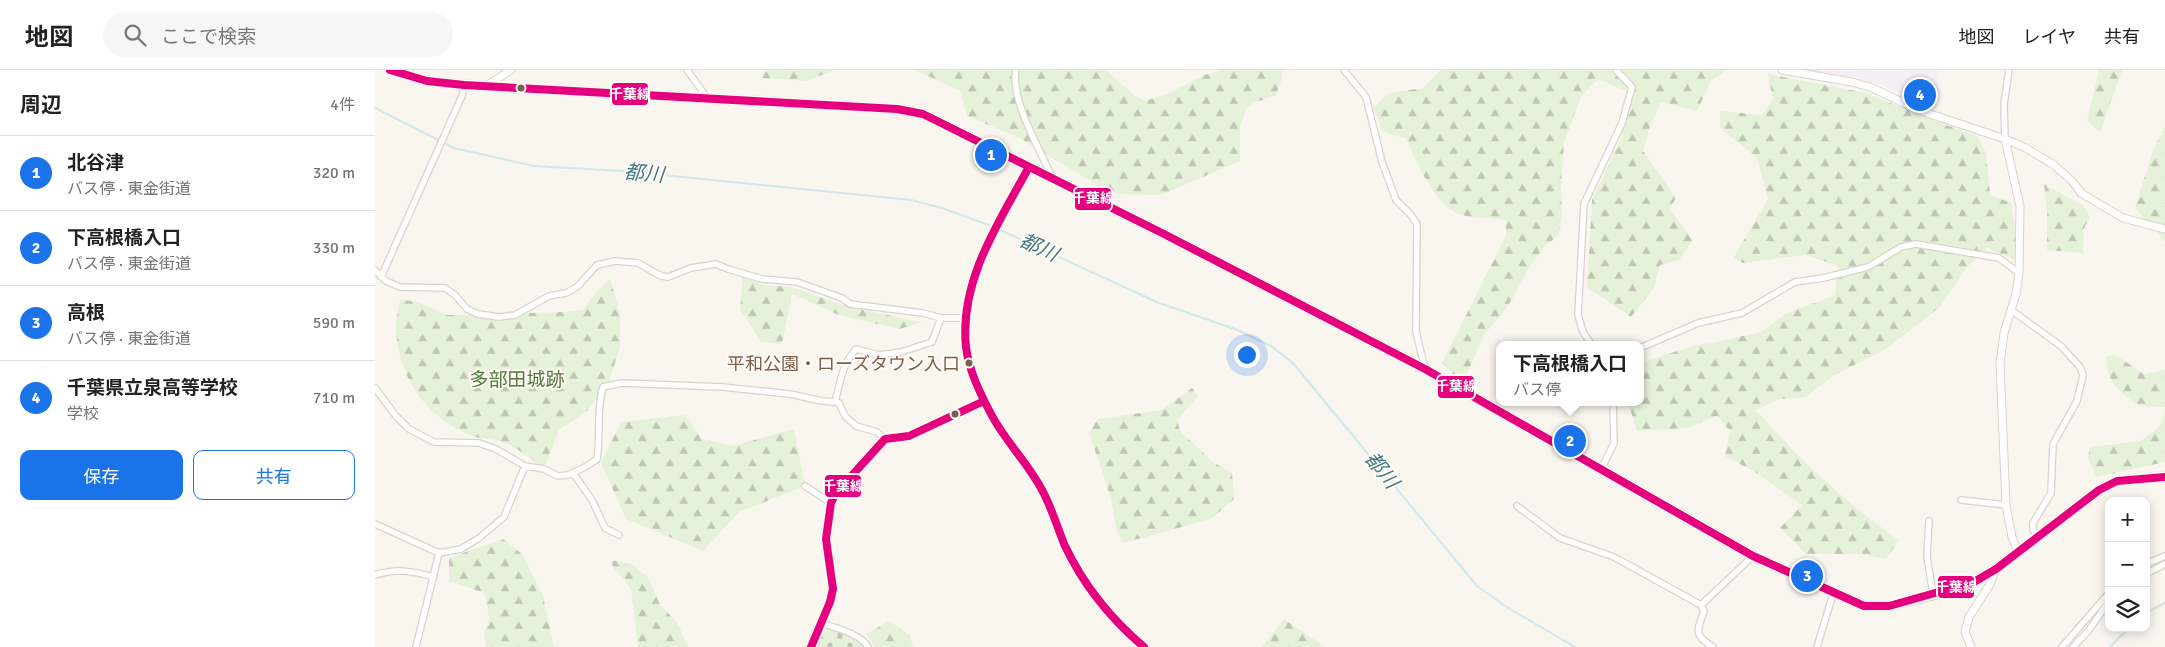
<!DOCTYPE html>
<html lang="ja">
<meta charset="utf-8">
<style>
body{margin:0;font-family:Signika,"Noto Sans JP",sans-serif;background:#f6f6f6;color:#222}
.controls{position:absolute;right:15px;bottom:15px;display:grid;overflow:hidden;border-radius:10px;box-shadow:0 2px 12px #0003}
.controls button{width:45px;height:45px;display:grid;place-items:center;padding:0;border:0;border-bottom:1px solid #e0e0e0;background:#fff;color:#222;font:25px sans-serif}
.you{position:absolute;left:871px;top:284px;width:18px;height:18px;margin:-12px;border:4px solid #fff;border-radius:50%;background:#1a73e8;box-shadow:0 0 0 8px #1a73e833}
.badge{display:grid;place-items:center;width:32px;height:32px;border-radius:50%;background:#1a73e8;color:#fff;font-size:16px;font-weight:700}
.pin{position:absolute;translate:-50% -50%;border:2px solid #fff;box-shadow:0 1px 5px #0006}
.popup{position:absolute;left:1121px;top:271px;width:148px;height:65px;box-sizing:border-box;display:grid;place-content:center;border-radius:10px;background:#fff;filter:drop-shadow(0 1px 4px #0005);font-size:16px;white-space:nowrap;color:#767676}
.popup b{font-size:19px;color:#222}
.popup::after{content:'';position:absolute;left:50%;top:100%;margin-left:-10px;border:10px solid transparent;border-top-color:#fff}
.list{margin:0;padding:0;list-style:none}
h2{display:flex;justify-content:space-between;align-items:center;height:65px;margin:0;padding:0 20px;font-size:21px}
h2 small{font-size:16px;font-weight:400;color:#767676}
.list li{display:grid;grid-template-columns:32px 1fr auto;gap:15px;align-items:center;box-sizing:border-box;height:75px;padding:0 20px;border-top:1px solid #e0e0e0}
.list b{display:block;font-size:19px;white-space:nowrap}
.list p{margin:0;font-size:16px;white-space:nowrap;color:#767676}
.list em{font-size:16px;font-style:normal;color:#767676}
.actions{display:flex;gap:10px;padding:15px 20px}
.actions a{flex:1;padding:11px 0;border:1px solid #1a73e8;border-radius:10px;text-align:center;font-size:18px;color:#1a73e8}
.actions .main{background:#1a73e8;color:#fff}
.icon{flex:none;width:28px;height:28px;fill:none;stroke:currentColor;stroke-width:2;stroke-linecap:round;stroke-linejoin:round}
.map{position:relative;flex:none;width:1790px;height:577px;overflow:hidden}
header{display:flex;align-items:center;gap:30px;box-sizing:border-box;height:70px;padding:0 25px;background:#fff;border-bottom:1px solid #e0e0e0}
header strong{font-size:24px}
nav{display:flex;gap:28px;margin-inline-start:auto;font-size:18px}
.search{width:350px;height:45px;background:#f6f6f6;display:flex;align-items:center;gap:12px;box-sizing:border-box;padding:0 18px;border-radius:28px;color:#767676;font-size:19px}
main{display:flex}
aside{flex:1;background:#fff}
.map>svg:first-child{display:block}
</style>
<header>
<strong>地図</strong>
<div class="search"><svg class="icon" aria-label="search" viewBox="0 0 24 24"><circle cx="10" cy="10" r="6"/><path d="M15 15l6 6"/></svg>ここで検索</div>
<nav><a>地図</a><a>レイヤ</a><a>共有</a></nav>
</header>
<main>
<aside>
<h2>周辺<small>4件</small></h2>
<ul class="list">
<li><span class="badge">1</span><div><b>北谷津</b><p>バス停 · 東金街道</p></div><em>320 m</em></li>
<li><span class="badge">2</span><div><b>下高根橋入口</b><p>バス停 · 東金街道</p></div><em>330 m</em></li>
<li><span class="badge">3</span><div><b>高根</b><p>バス停 · 東金街道</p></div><em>590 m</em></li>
<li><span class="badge">4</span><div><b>千葉県立泉高等学校</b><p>学校</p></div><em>710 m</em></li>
</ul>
<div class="actions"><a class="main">保存</a><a>共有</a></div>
</aside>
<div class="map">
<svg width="1790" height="577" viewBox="0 0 1790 577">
<defs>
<pattern id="forest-firs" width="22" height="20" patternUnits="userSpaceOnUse" patternTransform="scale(1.25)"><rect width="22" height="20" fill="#e6f1da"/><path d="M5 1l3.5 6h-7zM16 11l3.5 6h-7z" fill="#bfc6b3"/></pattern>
<pattern id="cemetery-stones" width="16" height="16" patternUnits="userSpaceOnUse" patternTransform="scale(1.25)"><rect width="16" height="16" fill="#e6f1da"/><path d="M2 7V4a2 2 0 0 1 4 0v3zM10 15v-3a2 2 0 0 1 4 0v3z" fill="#bfc6b3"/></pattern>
</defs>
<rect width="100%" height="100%" fill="#f9f6ef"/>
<path fill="#f6eef5" d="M1434 0H1563L1560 39 1509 16 1485 8Z"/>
<path fill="url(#forest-firs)" d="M390 0H459L432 11 387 8Z
M540 0H731L759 25 770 31 792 24 830 5 847 0H906L907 8 901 25 879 33 871 38 865 58V91L786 125 737 124 644 68 592 46 585 21Z
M1066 0H1351L1336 11 1322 41 1286 32 1275 56 1268 81 1301 128 1294 139 1318 170 1304 190 1285 195 1279 218 1256 247 1212 217 1217 130 1247 67 1253 22 1223 9 1207 25 1189 72 1186 117 1187 145 1184 165 1169 177 1154 198 1133 236 1109 265 1091 306 1077 305 1067 293 1131 166V150C1116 148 1098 149 1084 144 1059 135 1042 92 1031 69L1007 61 999 37 1014 23 1048 18Z
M1724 0H1747L1725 63 1712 51Z
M1393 4 1491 23 1560 51 1602 66 1611 83 1615 125 1636 133 1644 182 1640 190 1612 178 1592 197 1565 237 1511 279 1459 305 1431 327 1405 329 1381 340C1423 388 1472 434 1524 470L1511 489 1486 484H1430L1420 472 1405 458 1427 435 1380 402 1350 386 1355 361 1342 346 1313 358 1262 361 1253 332H1265V296L1271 291 1321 275 1337 273 1386 262 1410 244 1460 225 1463 196 1431 185 1368 193 1359 187 1393 129 1382 88 1345 58V41L1387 45 1398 29Z
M1790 56V172L1760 138 1778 80Z
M1669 114 1709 136 1715 148 1709 158 1708 183 1672 180V139Z
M368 206 388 215 416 217 474 237 547 252 525 259 464 245 417 224 407 274 386 272 365 239Z
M235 209 245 243V278L234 311 213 340 184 360 169 399C157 390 142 377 128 372 119 368 107 370 98 366 52 349 23 308 21 259 21 249 24 238 25 229L45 233 72 245 189 242 208 240 221 222Z
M1739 284 1769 304 1790 300V337L1763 336C1743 319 1732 315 1731 287Z
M817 318 823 326 802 350 805 361 837 391 857 403 859 429 836 449 748 473 742 462 735 425 714 363 723 349 787 340Z
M1790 342V392L1721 407 1713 387 1715 377 1766 371 1784 357Z
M311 345 327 369 358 376 419 359 430 416 364 442 328 481 251 449 226 393 246 352Z
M128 469 147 484 168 526 179 577H111L109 562 114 548 110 523 74 511V488Z
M236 490 257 494 273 507 285 535 302 552 313 577H263L256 519 238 497Z
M909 549 950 577H887Z
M514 551 535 565 538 577H500L491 564Z"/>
<path fill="url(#cemetery-stones)" d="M447 556 474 565 490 577H439Z"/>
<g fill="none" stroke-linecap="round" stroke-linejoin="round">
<path stroke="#d0e7eb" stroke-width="2" d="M0 38 79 78 159 96 249 101 536 130 567 138 619 157
M623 159 784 233 860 259 896 276 917 292 1102 516 1130 536 1200 577
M1771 543 1790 533
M1735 577 1754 558"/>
<g stroke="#dad3cd" stroke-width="8">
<path id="minor" d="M312 0 333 29
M641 0C635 29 665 80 677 107
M969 0 991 27 1007 92 1021 130 1036 145 1042 154 1041 262 1050 299
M1630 69 1629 34 1634 0
M0 200 11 211 25 217 70 218 80 225 92 239 103 244 124 247 140 245 174 226 191 223 202 217 222 195 240 191 263 193 286 206 293 207 316 198 341 194 353 199 387 209 422 212 467 228 475 234 548 243 566 248H589
M6 207 87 26 89 15
M1636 240 1686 276 1705 297 1708 305 1702 331 1678 374 1676 423 1658 453V460L1662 466
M1217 275 1208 262 1203 245 1209 134 1247 53 1257 17 1241 0
M1265 278 1323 253 1367 243 1420 212 1448 208 1493 197 1526 177 1541 174 1624 188 1644 203
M0 318 21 346 34 359 59 372 104 373 121 379 150 396 169 399 183 406 193 405 212 396 222 389C226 365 221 340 228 317L247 313 347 317 415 324 447 331 460 332 464 333 470 346 481 356 502 362 510 369
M460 332C465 313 467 294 481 279L504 285 526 282 557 272 566 248
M1226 400 1239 373 1238 332
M198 403 217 430 230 458 244 465
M430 416 456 433
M1586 430 1631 435
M1142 436 1185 468 1239 487 1326 535 1329 541C1323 560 1317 564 1338 577
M1554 451 1552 486 1558 525
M0 454 64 483 86 479 104 468 129 447 150 396
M1771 494 1790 486
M1771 504 1790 494
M0 505C21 498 37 501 59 507
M1326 535 1378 486
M446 553C460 558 485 563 493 577
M41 577 64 483
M1442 577 1458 524
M1687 577 1734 523
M1698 577 1714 560 1734 531"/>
</g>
<g stroke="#dad3cd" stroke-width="9">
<path id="tertiary" d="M1407 0 1477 12 1495 17 1546 41 1630 69 1651 78 1679 95 1698 112 1706 123 1748 148 1790 159
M111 16 136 0
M1630 69 1645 136 1644 203 1641 224 1629 263 1625 294 1631 435 1637 467 1643 482
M654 97C609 184 557 248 617 346 635 375 659 399 673 431 680 446 684 462 691 477 709 516 735 550 769 577
M436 577 439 566 455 532 458 519 451 469 456 433 461 423 501 377 510 369 534 366 609 331
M1596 577 1590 562 1594 547 1614 516 1621 499"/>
</g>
<g stroke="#dad2cb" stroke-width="11">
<path id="trunk" d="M15 0 52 11 89 15 522 39 548 44 789 164 1050 299 1378 486 1489 536H1514L1558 525 1599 512 1621 499 1724 420 1742 411 1790 407"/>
</g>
<use href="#minor" stroke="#fefefd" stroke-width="5.5"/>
<use href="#tertiary" stroke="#fefefd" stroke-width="7"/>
<use href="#trunk" stroke="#f2ece6" stroke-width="9"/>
<g stroke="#fffaf3" stroke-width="11">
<path id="bus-1" d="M15 0 52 11 89 15 522 39 548 44 789 164 1050 299 1378 486 1489 536H1514L1599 512 1621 499 1724 420 1742 411 1790 407
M654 97C624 152 584 211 591 277 594 301 605 323 616 344 630 371 653 393 667 420 677 438 682 457 690 476 709 516 736 549 769 577
M436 577 455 532 458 519 451 469 456 433 461 423 510 369 534 366 609 331"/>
</g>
<use href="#bus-1" stroke="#e5007d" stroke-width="8"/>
</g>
<g fill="#7b5e4c" stroke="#fffaf3" stroke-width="2">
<circle cx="146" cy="18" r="4.5"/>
<circle cx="594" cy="293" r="4.5"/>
<circle cx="580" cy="344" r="4.5"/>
</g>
<g text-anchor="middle" stroke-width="4" stroke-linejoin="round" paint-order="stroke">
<g font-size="18" fill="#7b5e4c" stroke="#fffaf3" text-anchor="end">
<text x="585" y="300">平和公園・ローズタウン入口</text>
</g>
<g font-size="19" fill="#507a40" stroke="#fffaf3">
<text x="142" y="316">多部田城跡</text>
</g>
<g font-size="20" font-style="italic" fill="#417a87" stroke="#fffaf3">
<text transform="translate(269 103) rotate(5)" y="7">都川</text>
<text transform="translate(664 177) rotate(25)" y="7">都川</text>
<text transform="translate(1007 400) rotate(51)" y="7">都川</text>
</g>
</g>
<g stroke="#fffaf3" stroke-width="2">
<rect x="236" y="12" width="38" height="24" rx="5" fill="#e5007d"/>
<rect x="699" y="117" width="38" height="24" rx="5" fill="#e5007d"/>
<rect x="1062" y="305" width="38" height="24" rx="5" fill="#e5007d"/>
<rect x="449" y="404" width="38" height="24" rx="5" fill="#e5007d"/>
<rect x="1562" y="505" width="38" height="24" rx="5" fill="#e5007d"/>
</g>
<g font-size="14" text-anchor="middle" font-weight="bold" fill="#fff">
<text x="255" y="29">千葉線</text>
<text x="718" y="133">千葉線</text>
<text x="1081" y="321">千葉線</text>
<text x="468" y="421">千葉線</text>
<text x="1581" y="522">千葉線</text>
</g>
</svg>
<div class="controls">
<button>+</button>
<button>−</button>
<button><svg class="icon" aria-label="layers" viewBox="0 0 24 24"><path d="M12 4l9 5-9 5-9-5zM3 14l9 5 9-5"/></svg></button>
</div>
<div class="you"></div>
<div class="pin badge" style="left:616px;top:85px">1</div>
<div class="pin badge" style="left:1195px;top:371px">2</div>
<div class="popup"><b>下高根橋入口</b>バス停</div>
<div class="pin badge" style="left:1432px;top:506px">3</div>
<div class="pin badge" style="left:1545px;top:25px">4</div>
</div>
</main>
